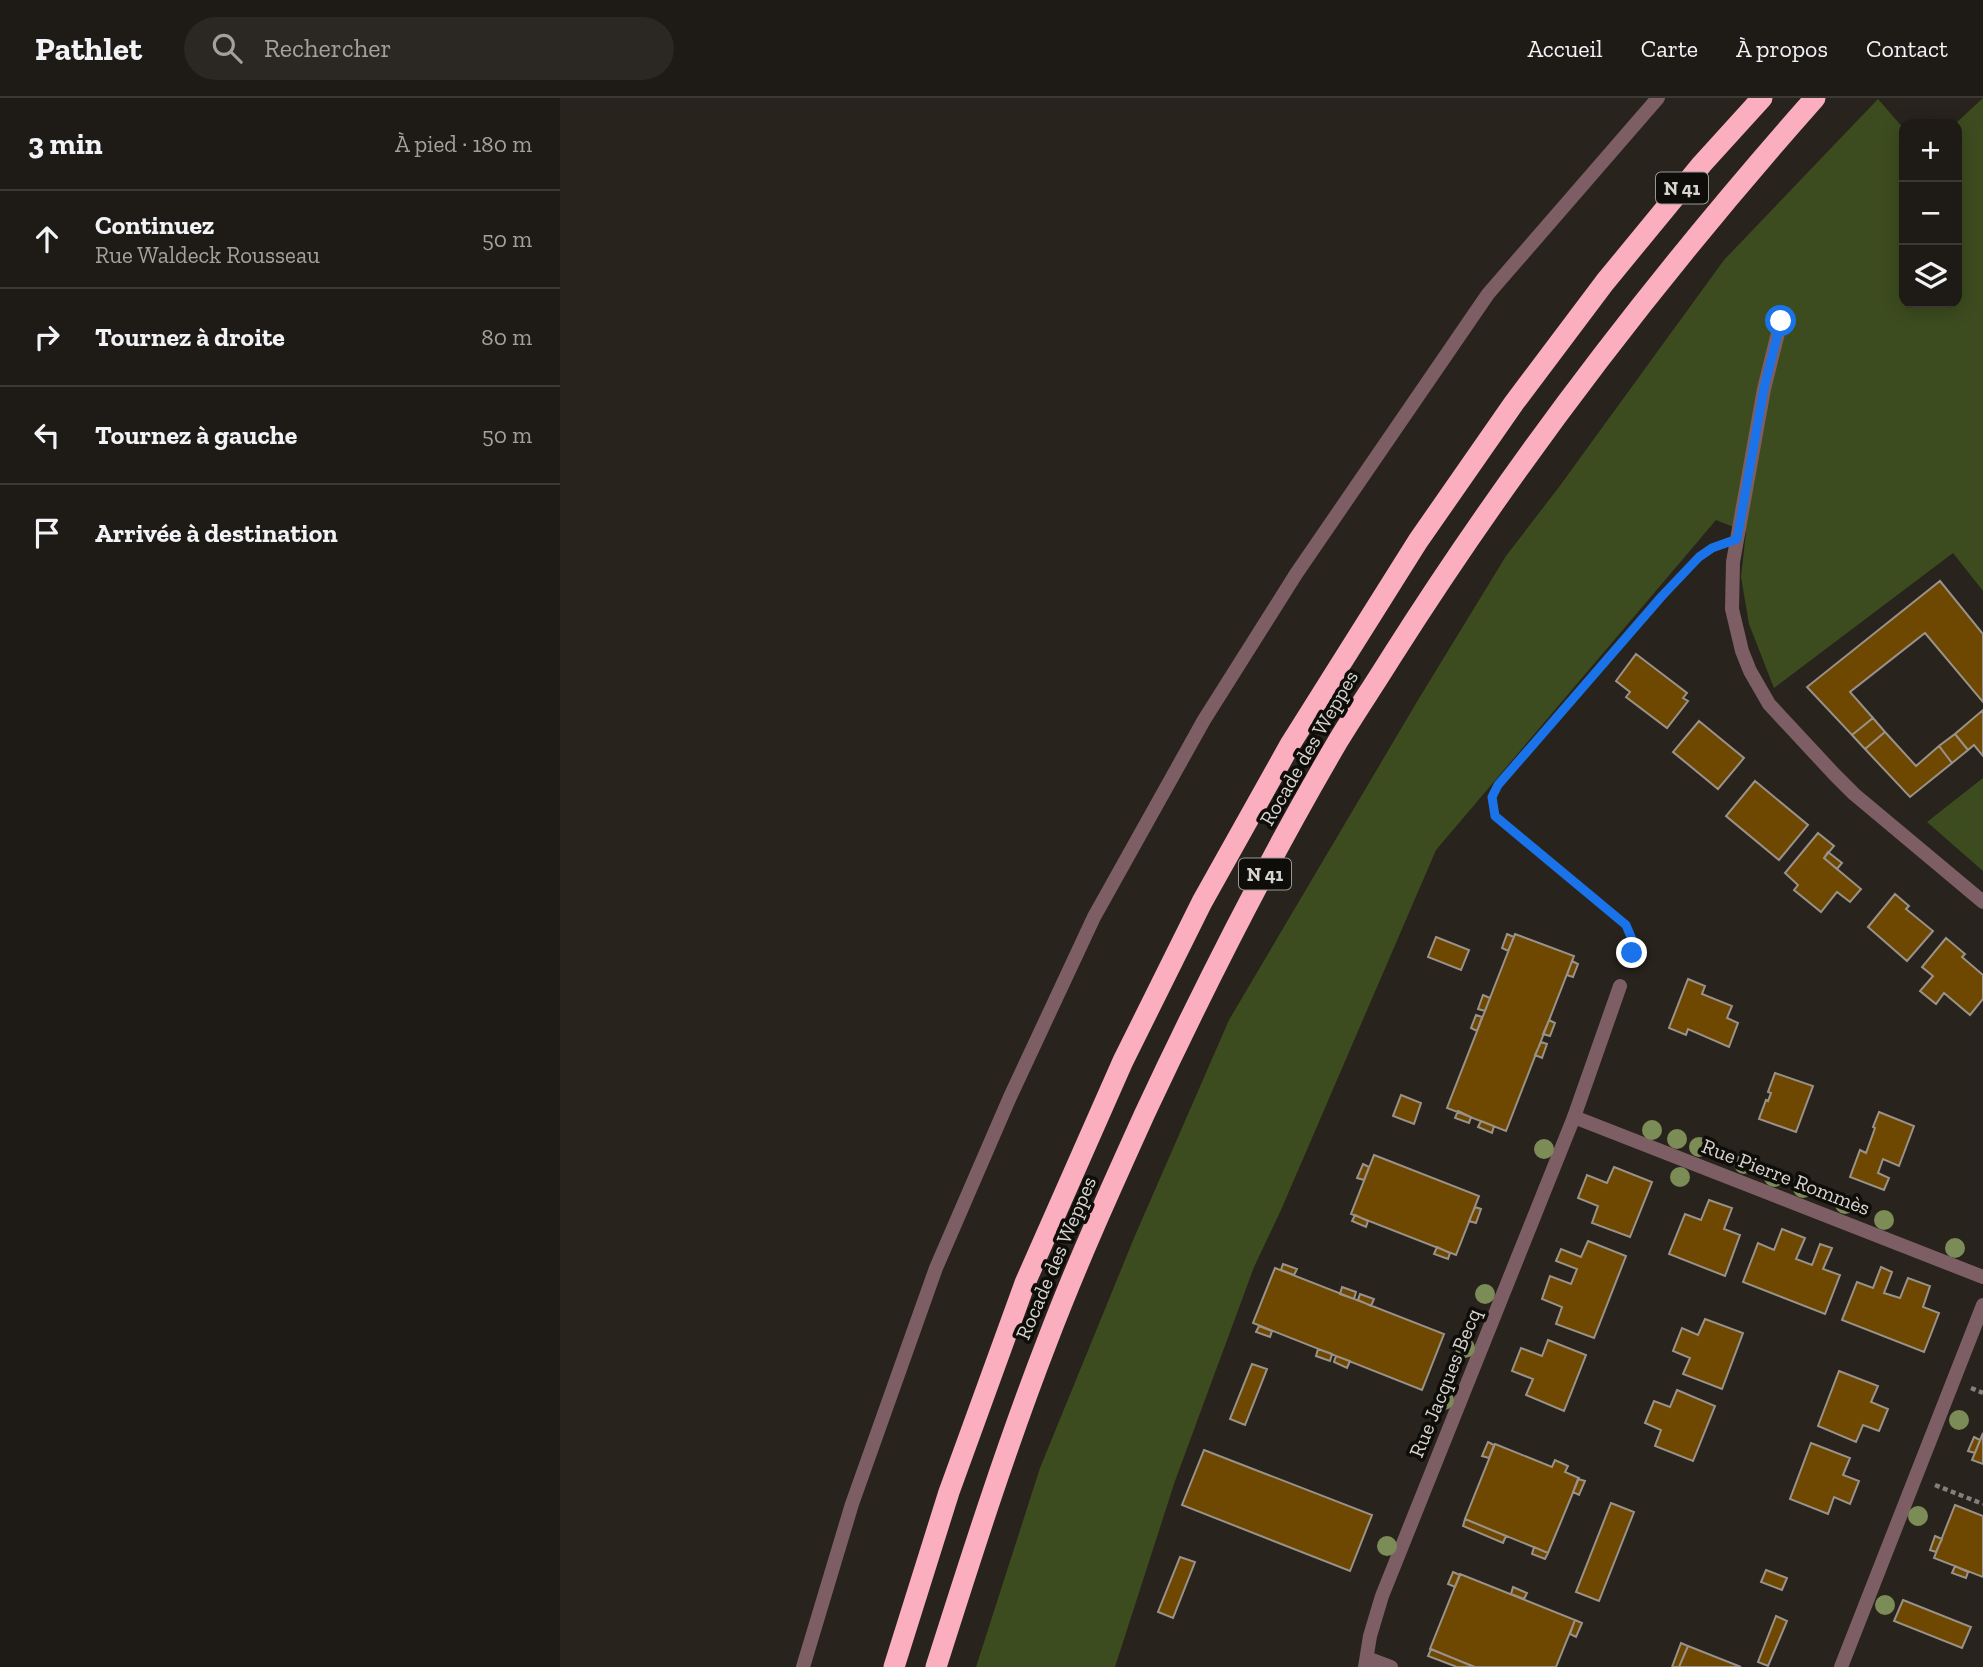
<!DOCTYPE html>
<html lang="fr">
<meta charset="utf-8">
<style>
body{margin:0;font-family:"Zilla Slab",serif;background:#2b2722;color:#f1f3f6}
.controls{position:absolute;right:21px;top:21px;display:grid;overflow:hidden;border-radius:14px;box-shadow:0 4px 18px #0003}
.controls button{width:63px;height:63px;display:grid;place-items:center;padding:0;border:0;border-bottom:2px solid #3c3834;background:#1e1a15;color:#f1f3f6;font:35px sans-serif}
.stop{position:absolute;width:21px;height:21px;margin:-16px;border:5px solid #1a73e8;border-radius:50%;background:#fff}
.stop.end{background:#1a73e8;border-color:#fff;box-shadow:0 2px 7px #0008}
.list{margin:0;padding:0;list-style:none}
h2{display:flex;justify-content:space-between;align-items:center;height:91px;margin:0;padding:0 28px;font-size:30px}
h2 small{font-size:23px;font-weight:400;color:#a1a1a0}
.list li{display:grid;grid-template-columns:46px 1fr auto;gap:21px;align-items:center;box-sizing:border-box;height:98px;padding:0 28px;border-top:2px solid #3c3834}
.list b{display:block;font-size:26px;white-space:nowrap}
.list p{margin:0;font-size:23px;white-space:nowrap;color:#a1a1a0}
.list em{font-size:23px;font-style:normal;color:#a1a1a0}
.icon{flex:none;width:38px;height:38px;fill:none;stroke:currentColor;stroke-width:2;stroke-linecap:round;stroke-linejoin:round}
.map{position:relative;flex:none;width:1423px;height:1569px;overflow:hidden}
header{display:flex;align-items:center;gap:42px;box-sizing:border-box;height:98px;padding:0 35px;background:#1e1a15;border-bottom:2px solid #3c3834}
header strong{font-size:33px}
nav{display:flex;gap:38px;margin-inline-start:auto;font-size:24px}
.search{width:490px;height:63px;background:#2b2722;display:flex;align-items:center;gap:18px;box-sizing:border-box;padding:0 24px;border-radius:38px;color:#a1a1a0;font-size:26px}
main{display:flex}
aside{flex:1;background:#1e1a15}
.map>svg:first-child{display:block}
</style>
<header>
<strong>Pathlet</strong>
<div class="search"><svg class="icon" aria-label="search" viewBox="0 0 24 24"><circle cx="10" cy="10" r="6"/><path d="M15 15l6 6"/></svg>Rechercher</div>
<nav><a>Accueil</a><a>Carte</a><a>À propos</a><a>Contact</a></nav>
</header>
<main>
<aside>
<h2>3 min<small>À pied · 180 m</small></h2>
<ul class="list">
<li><svg class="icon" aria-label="ahead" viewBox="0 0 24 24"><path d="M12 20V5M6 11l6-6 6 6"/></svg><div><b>Continuez</b><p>Rue Waldeck Rousseau</p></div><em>50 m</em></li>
<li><svg class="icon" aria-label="right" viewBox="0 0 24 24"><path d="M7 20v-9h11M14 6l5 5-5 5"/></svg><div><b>Tournez à droite</b></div><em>80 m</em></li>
<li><svg class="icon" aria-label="left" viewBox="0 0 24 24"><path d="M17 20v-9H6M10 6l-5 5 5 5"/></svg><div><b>Tournez à gauche</b></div><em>50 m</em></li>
<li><svg class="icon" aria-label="arrive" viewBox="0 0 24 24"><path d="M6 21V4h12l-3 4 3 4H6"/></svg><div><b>Arrivée à destination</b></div></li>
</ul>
</aside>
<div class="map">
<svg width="1423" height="1569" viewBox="0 0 1423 1569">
<rect width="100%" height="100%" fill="#28231c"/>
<path fill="#3d4c1f" d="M1423 0V493L1393 455 1214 590 1189 526 1181 479 1186 434 1156 422 876 752 721 1112 694 1169 615 1383 555 1569H416L480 1370 574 1140 669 922 858 602 946 458 999 389 1164 162 1318 1 1344 31V205H1397V26H1395Z
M1423 680V773L1367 724Z"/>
<path fill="#6e4701" stroke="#99928a" stroke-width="2" d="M1380 483 1423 536V604L1365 535 1290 594 1313 620 1292 637 1247 589Z
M1076 556 1127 595 1123 600 1128 603 1107 630 1066 599 1070 594 1056 583Z
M1423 612V658L1414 647 1408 652 1395 636Z
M1313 620 1325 634 1305 651 1292 637Z
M1139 623 1184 660 1158 691 1113 654Z
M1325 634 1356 668 1379 648 1392 665 1350 699 1305 651Z
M1395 636 1408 652 1392 665 1379 648Z
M1195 683 1248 727 1219 762 1166 718Z
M1258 735 1274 748 1264 760 1301 791 1290 804 1277 794 1261 814 1234 792 1238 787 1225 775Z
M1268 754 1282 765 1277 771 1264 760Z
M1335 796 1349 808 1346 811 1373 833 1347 863 1308 829Z
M947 836 954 839 948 853 942 850Z
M955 836 1014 858 946 1033 887 1010Z
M876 839 909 852 901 872 868 859Z
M1386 840 1405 856 1402 859 1423 877V901L1410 917 1384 895 1376 906 1360 893 1373 878 1362 869Z
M1012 863 1018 866 1013 879 1007 877Z
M1128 881 1145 888 1142 896 1172 908 1167 920 1178 925 1169 949 1128 931 1126 937 1109 930Z
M923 897 930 900 925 913 918 911Z
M916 917 922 919 917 933 911 930Z
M989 922 995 925 990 938 983 936Z
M981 944 987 946 982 960 975 957Z
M1215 975 1253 988 1236 1034 1199 1021 1206 1002 1208 1003 1211 995 1208 994Z
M841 997 861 1005 854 1026 833 1018Z
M898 1013 911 1019 909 1025 895 1020Z
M1319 1014 1354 1028 1339 1068 1323 1061 1318 1075 1329 1080 1324 1092 1290 1079 1300 1052 1306 1055 1315 1030 1313 1029Z
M921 1023 934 1028 932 1035 918 1029Z
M814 1057 919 1098 896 1157 791 1116Z
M803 1066 809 1069 804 1082 797 1080Z
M1054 1069 1092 1084 1070 1139 1032 1125 1038 1108 1018 1100 1027 1077 1047 1085Z
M1149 1102 1172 1110 1164 1131 1180 1137 1165 1178 1109 1156 1125 1116 1141 1122Z
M915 1109 921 1111 916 1125 909 1123Z
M795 1117 808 1123 806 1129 792 1123Z
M1222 1131 1245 1140 1236 1161 1252 1167 1260 1146 1272 1150 1263 1171 1280 1177 1265 1216 1183 1184 1198 1145 1214 1152Z
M1028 1143 1066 1158 1034 1240 996 1226 1002 1209 982 1201 990 1178 1011 1186 1017 1171 996 1163 1001 1151 1021 1159Z
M877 1149 890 1155 888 1161 874 1156Z
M723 1166 737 1171 734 1177 721 1172Z
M1321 1169 1332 1174 1324 1195 1340 1200 1348 1180 1370 1188 1363 1209 1379 1215 1364 1254 1282 1222 1297 1184 1313 1190Z
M715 1170 884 1236 862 1292 693 1225Z
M782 1189 796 1194 794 1201 780 1196Z
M800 1196 814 1201 811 1208 798 1202Z
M1145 1221 1183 1235 1162 1291 1123 1276 1130 1260 1113 1253 1122 1230 1138 1237Z
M699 1228 712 1233 710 1239 696 1234Z
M988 1242 1026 1257 1004 1313 966 1297 973 1281 952 1273 961 1250 982 1258Z
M758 1251 772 1256 770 1263 756 1258Z
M776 1258 790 1263 787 1270 774 1264Z
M692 1266 707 1271 685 1327 670 1321Z
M1279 1273 1318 1288 1311 1304 1328 1311 1319 1333 1303 1327 1296 1344 1258 1328Z
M1117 1292 1155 1308 1133 1363 1095 1348 1101 1332 1085 1325 1094 1303 1110 1309Z
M1423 1335V1366L1412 1362Z
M1414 1339 1420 1342 1415 1355 1408 1353Z
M928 1344 934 1347 929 1360 922 1358Z
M1251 1345 1290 1360 1283 1377 1299 1383 1290 1406 1274 1399 1268 1416 1230 1401Z
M935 1346 992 1369 995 1362 1008 1368 1005 1374 1019 1380 988 1455 905 1421Z
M644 1352 812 1417 790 1473 622 1407Z
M1018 1381 1025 1383 1019 1397 1013 1394Z
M1051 1405 1074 1414 1039 1503 1016 1494Z
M1395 1407 1423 1418V1479L1374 1460Z
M905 1421 946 1438 943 1445 903 1428Z
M1375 1438 1382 1441 1376 1454 1370 1452Z
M974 1449 988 1455 985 1461 972 1456Z
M620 1459 635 1464 613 1520 598 1514Z
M1395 1468 1408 1474 1406 1480 1392 1475Z
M1206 1472 1227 1480 1222 1492 1201 1484Z
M893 1474 900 1477 895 1489 888 1486Z
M900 1476 1015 1522 996 1569H915L870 1551Z
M953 1489 967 1495 964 1501 951 1496Z
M1343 1502 1411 1529 1402 1550 1334 1523Z
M1216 1518 1227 1523 1208 1568 1198 1564Z
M1015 1522 1022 1525 1016 1539 1010 1536Z
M1121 1545 1128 1548 1119 1569H1112Z
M1128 1548 1181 1569H1119Z
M871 1551 912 1568 911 1569H897L868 1558Z"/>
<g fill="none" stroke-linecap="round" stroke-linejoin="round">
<path stroke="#837f79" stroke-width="4.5" stroke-dasharray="5 3.5" stroke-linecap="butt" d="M1067 869 1074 846 1066 826 935 718 932 699 938 687 1102 498 1139 459 1153 450
M1411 1290 1423 1295
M1375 1387 1423 1406"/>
<path stroke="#7d5e64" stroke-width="14" d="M1014 1019 1060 888"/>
<path stroke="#7d5e64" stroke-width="14" d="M1221 223 1204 291 1173 464 1172 511 1182 553 1190 573 1209 606 1274 676 1294 696 1423 804
M807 1560 831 1569
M243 1569 292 1406 376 1170 450 999 534 819 644 622 736 476 928 196 1098 0
M805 1569 810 1538 822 1498 1014 1019 1423 1179
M1281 1569 1423 1207"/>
<path stroke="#faaebe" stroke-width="21" d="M334 1569 389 1394 465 1185 563 963 642 804 731 645 858 443 954 305 1045 184 1142 66 1202 0
M376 1569C411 1459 446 1349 488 1241 517 1165 551 1090 585 1015 644 889 707 764 778 643 795 615 814 587 832 558 957 361 1100 175 1255 0"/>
</g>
<g fill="#7c8c57">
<circle cx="1092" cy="1032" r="10"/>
<circle cx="1117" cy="1041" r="10"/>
<circle cx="1139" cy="1049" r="10"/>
<circle cx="984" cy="1051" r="10"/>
<circle cx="1184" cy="1066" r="10"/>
<circle cx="1120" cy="1079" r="10"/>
<circle cx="1214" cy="1079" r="10"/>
<circle cx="1243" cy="1090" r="10"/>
<circle cx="1285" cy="1106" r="10"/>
<circle cx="1324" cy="1122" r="10"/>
<circle cx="1395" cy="1150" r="10"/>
<circle cx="925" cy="1196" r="10"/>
<circle cx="905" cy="1250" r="10"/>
<circle cx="884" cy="1302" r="10"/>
<circle cx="1399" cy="1322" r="10"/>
<circle cx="1358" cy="1418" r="10"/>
<circle cx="827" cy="1448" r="10"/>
<circle cx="1325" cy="1507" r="10"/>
</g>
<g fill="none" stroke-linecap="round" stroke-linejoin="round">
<path stroke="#1a73e8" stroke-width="9" d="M1072 855 1074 846 1066 827 935 718 932 699 938 687 1102 498 1139 459 1152 450 1177 441 1204 290 1221 223"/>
</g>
<g text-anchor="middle" stroke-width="7" stroke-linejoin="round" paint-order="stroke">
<g fill="#0f0d0a" stroke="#9b9894" stroke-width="2">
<rect x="1096" y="74.5" width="52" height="31" rx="5"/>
<rect x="679" y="760.5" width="52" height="31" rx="5"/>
</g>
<g font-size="19" font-weight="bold" fill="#d7d4cf">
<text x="1122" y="97">N 41</text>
<text x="705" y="783">N 41</text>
</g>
<g font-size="21" fill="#d7d4cf" stroke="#0f0d0a">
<text transform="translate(749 650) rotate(-60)" y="7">Rocade des Weppes</text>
<text transform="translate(1226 1079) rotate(21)" y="7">Rue Pierre Rommès</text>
<text transform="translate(496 1160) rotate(-67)" y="7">Rocade des Weppes</text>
<text transform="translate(885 1285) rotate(-68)" y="7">Rue Jacques Becq</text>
</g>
</g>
</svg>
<div class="controls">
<button>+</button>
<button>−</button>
<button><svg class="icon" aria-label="layers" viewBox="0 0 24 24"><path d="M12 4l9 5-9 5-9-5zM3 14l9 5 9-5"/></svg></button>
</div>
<div class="stop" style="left:1221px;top:223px"></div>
<div class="stop end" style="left:1072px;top:855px"></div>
</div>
</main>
